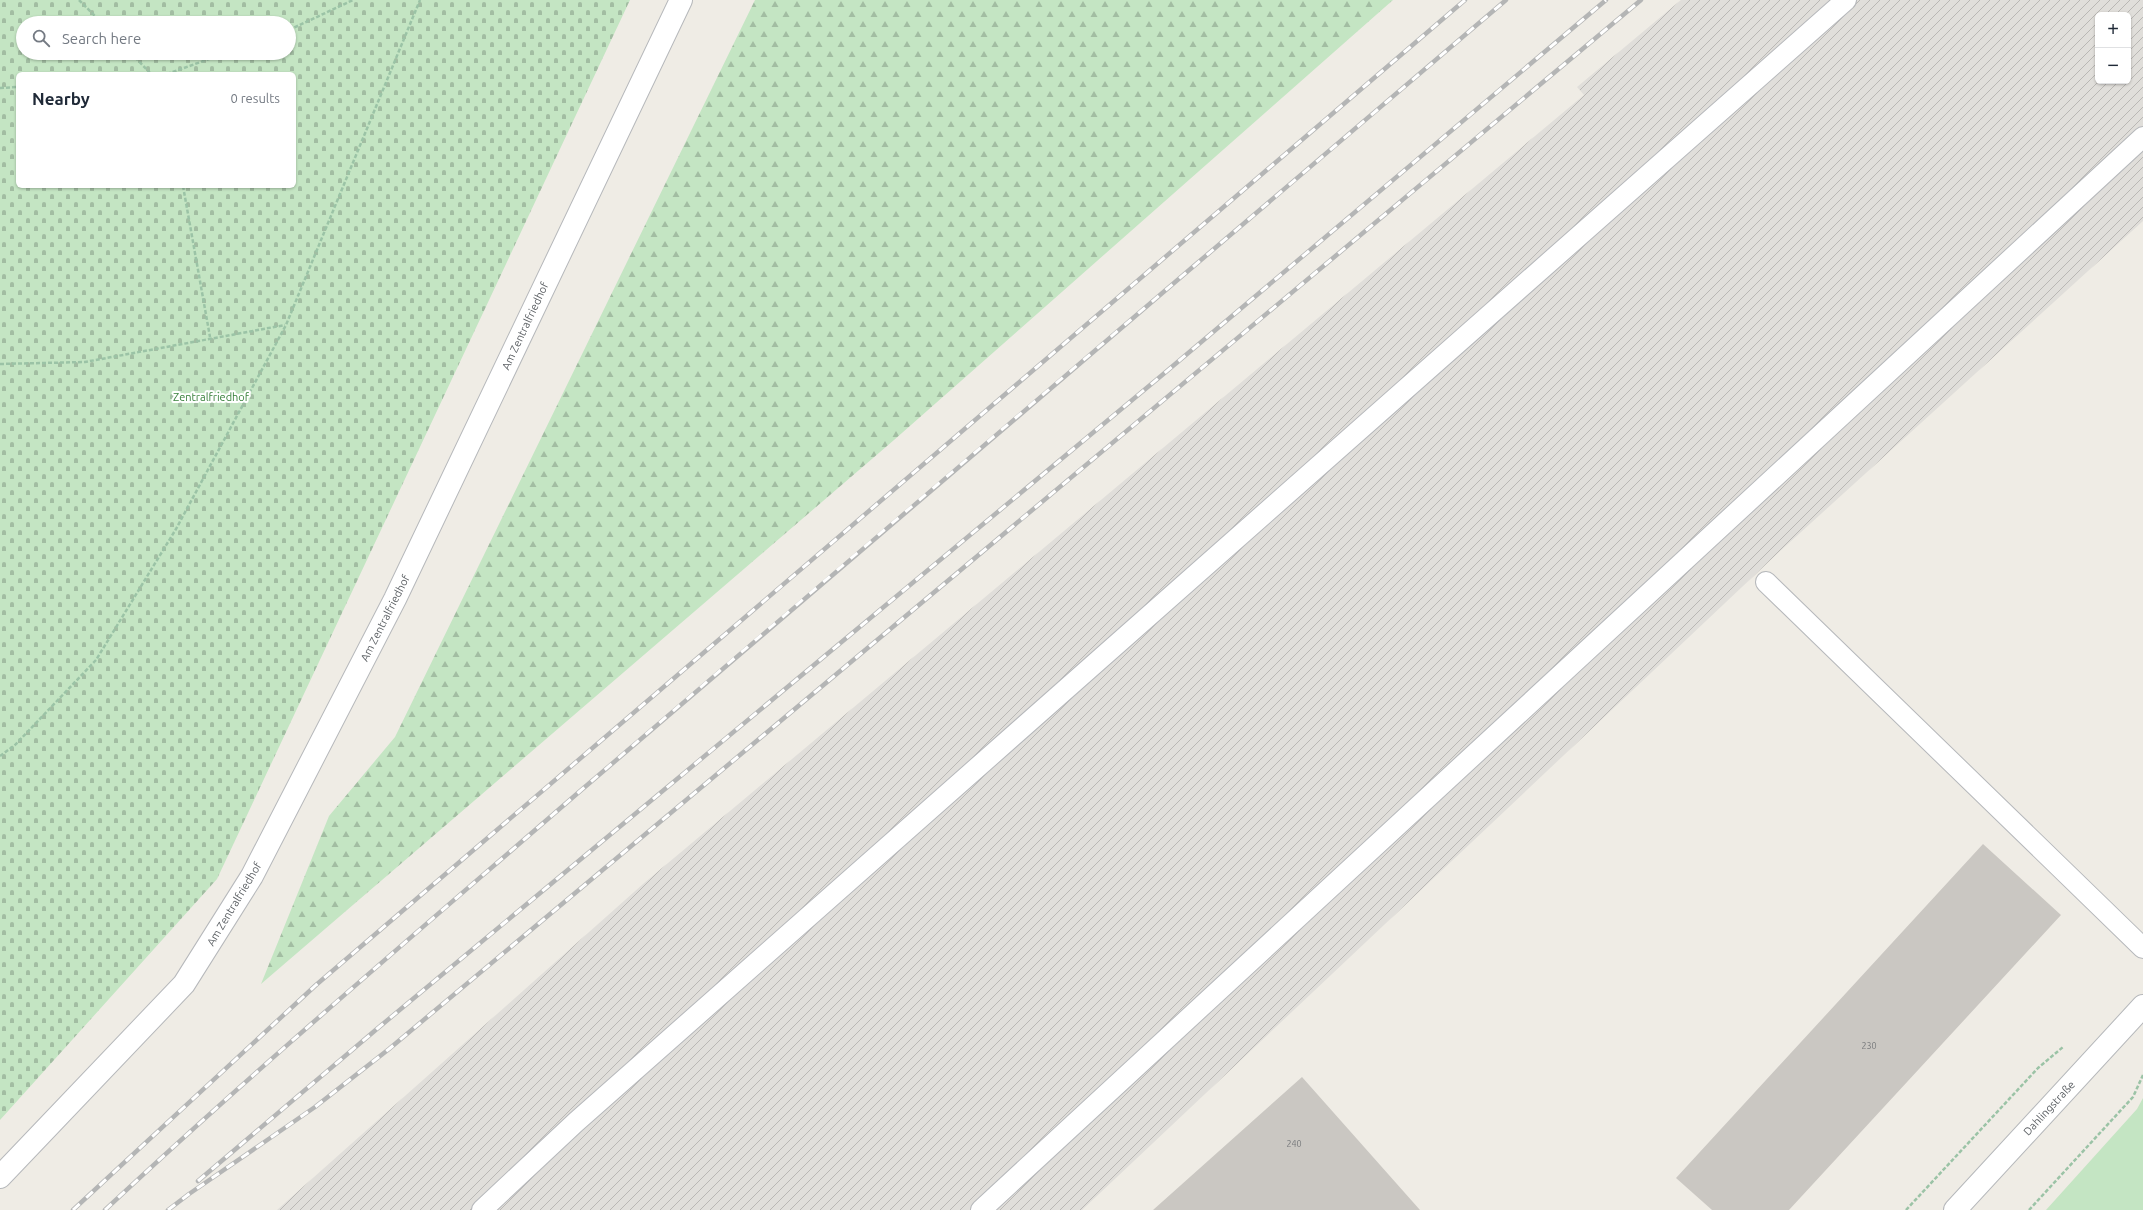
<!DOCTYPE html>
<meta charset="utf-8">
<style>
body{margin:0;font-family:Ubuntu,sans-serif;background:#f6f6f7;color:#1f2937}
.controls{position:absolute;right:12px;top:12px;display:grid;overflow:hidden;border-radius:6px;box-shadow:0 1px 3px #0004}
.controls button{width:36px;height:36px;display:grid;place-items:center;padding:0;border:0;border-bottom:1px solid #e0e1e3;background:#fff;color:#1f2937;font:20px sans-serif}
.list{margin:0;padding:0;list-style:none}
h2{display:flex;justify-content:space-between;align-items:center;height:52px;margin:0;padding:0 16px;font-size:17px}
h2 small{font-size:13px;font-weight:400;color:#747a83}
.icon{flex:none;width:22px;height:22px;fill:none;stroke:currentColor;stroke-width:2;stroke-linecap:round;stroke-linejoin:round}
.map{position:relative;flex:none;width:2143px;height:1210px;overflow:hidden}
.search{position:absolute;background:#fff;box-shadow:0 1px 3px #0004;left:16px;top:16px;width:280px;height:44px;display:flex;align-items:center;gap:10px;box-sizing:border-box;padding:0 14px;border-radius:22px;color:#747a83;font-size:15px}
.panel{position:absolute;background:#fff;box-shadow:0 1px 3px #0004;left:16px;top:72px;width:280px;height:116px;border-radius:6px}
.map>svg:first-child{display:block}
</style>
<div class="map">
<svg width="2143" height="1210" viewBox="0 0 2143 1210">
<defs>
<pattern id="industrial-furrows" width="10" height="10" patternUnits="userSpaceOnUse"><rect width="10" height="10" fill="#e0deda"/><path d="M-1 1l2-2M0 10L10 0M9 11l2-2" fill="none" stroke="#b9b7b4"/></pattern>
<pattern id="forest-firs" width="22" height="20" patternUnits="userSpaceOnUse"><rect width="22" height="20" fill="#c4e5c3"/><path d="M5 1l3.5 6h-7zM16 11l3.5 6h-7z" fill="#a2bda2"/></pattern>
<pattern id="cemetery-stones" width="16" height="16" patternUnits="userSpaceOnUse"><rect width="16" height="16" fill="#c4e5c3"/><path d="M2 7V4a2 2 0 0 1 4 0v3zM10 15v-3a2 2 0 0 1 4 0v3z" fill="#a2bda2"/></pattern>
</defs>
<rect width="100%" height="100%" fill="#efece5"/>
<path fill="url(#industrial-furrows)" fill-rule="evenodd" d="M1681 0H2143V221L1778 553 1082 1210H277L643 884 1584 95 1577 87ZM2098 15H2128V81H2098Z"/>
<path fill="#c4e5c3" d="M2143 1098V1210H2046L2137 1109Z"/>
<path fill="url(#forest-firs)" d="M755 0H1393L894 440 261 984 329 816 395 737Z"/>
<path fill="url(#cemetery-stones)" fill-rule="evenodd" d="M0 0H630L217 879 0 1120ZM23 23H289V53H23ZM18 74H294V186H18Z"/>
<path fill="#cac7c2" d="M1983 844 2061 915 1789 1210H1712L1676 1178Z
M1302 1077 1420 1210H1153Z"/>
<g fill="none" stroke-linecap="round" stroke-linejoin="round">
<g stroke="#b6b8bb" stroke-width="22">
<path id="service" d="M1766 582 2143 948
M482 1210 576 1122 1846 0
M981 1210 2143 137"/>
</g>
<g stroke="#b6b8bb" stroke-width="24">
<path id="tertiary" d="M0 1177 184 984 252 876 395 599 681 0
M1955 1210 2143 1006"/>
</g>
<path stroke="#9bc3a6" stroke-width="2.5" stroke-dasharray="4 2" stroke-linecap="butt" d="M79 0 102 23
M289 30 353 0
M131 53 151 74
M167 74 226 53
M0 88 18 87
M183 186 210 337
M0 364 85 362 285 325
M0 756 15 745 96 660 176 529 286 325 420 0
M1906 1210 2038 1068 2063 1047
M2029 1210 2133 1097 2143 1075"/>
<use href="#service" stroke="#fff" stroke-width="20"/>
<use href="#tertiary" stroke="#fff" stroke-width="22"/>
<g stroke="#b4b5b5" stroke-width="4.5">
<path id="rail" d="M198 1181 378 1028 1161 376 1606 0
M73 1210 316 985 1465 0
M105 1210C259 1066 420 930 579 792 887 526 1197 264 1506 0
M168 1210 189 1194 315 1107 389 1049 1641 0"/>
</g>
<use href="#rail" stroke="#fff" stroke-width="3" stroke-dasharray="9" stroke-linecap="butt"/>
</g>
<g text-anchor="middle" stroke-width="4" stroke-linejoin="round" paint-order="stroke">
<g font-size="9" fill="#787a7c">
<text x="1869" y="1049">230</text>
<text x="1294" y="1147">240</text>
</g>
<g font-size="11" fill="#5d6165" stroke="#fff">
<text transform="translate(525 326) rotate(-65)" y="4">Am Zentralfriedhof</text>
<text transform="translate(385 618) rotate(-63)" y="4">Am Zentralfriedhof</text>
<text transform="translate(234 904) rotate(-59)" y="4">Am Zentralfriedhof</text>
<text transform="translate(2049 1108) rotate(-47)" y="4">Dahlingstraße</text>
</g>
<g font-size="11" fill="#38813b" stroke="#fff">
<text x="211" y="401">Zentralfriedhof</text>
</g>
</g>
</svg>
<div class="controls">
<button>+</button>
<button>−</button>
</div>
<div class="search"><svg class="icon" aria-label="search" viewBox="0 0 24 24"><circle cx="10" cy="10" r="6"/><path d="M15 15l6 6"/></svg>Search here</div>
<section class="panel">
<h2>Nearby<small>0 results</small></h2>
<ul class="list">
</ul>
</section>
</div>
